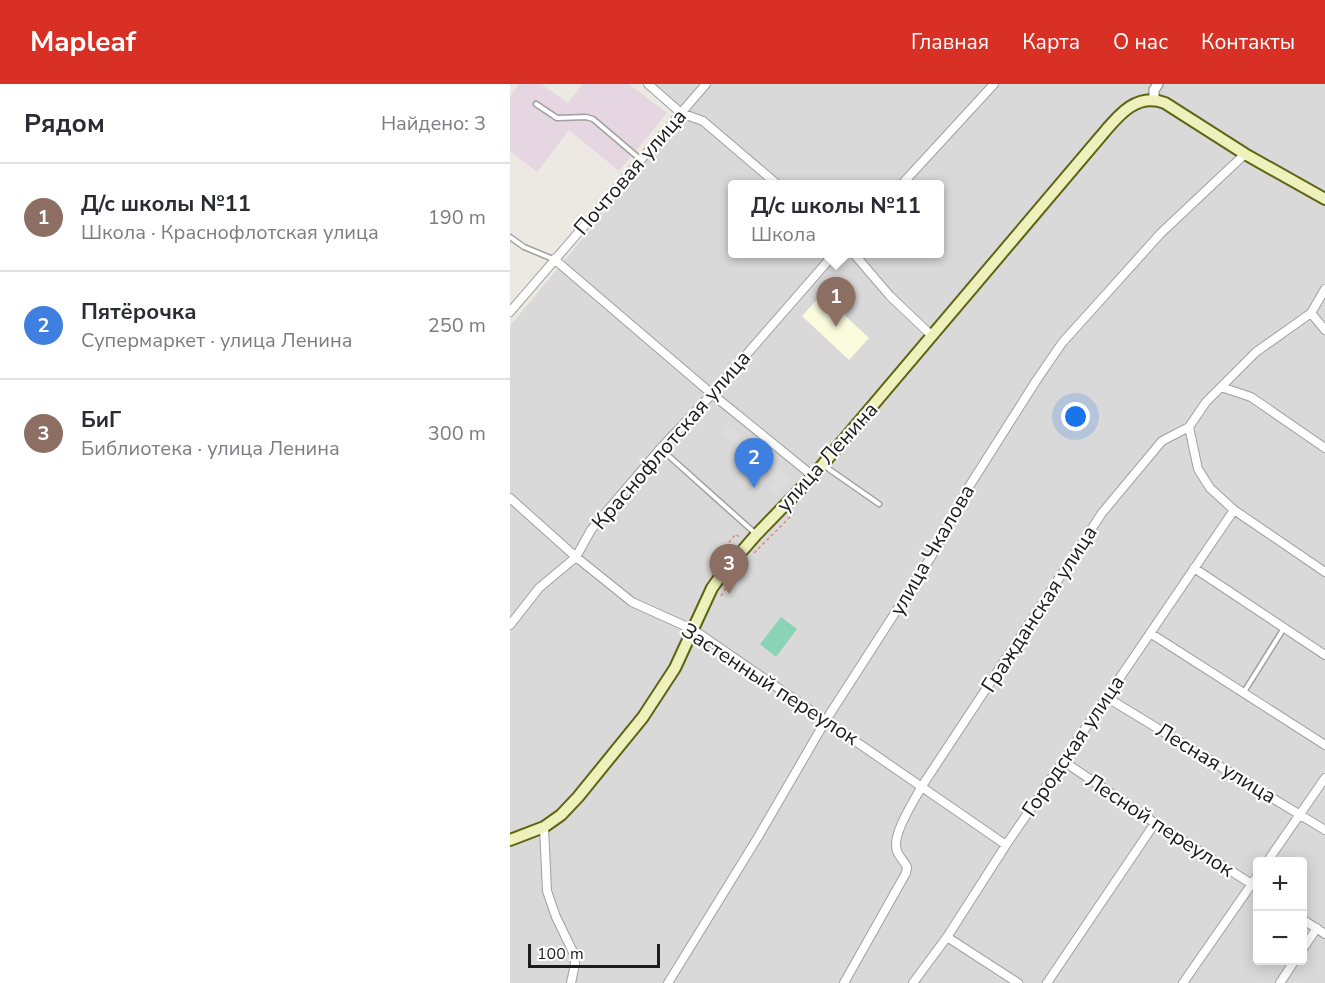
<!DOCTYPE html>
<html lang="ru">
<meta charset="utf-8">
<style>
body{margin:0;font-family:"Nunito Sans",sans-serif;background:#f2f2f3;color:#2b2b33}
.controls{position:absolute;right:18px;bottom:18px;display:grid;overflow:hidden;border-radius:6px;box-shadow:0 3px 15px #0003}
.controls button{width:54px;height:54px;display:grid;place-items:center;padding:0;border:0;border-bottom:2px solid #e1e1e2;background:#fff;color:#2b2b33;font:30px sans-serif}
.scale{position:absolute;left:18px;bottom:15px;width:132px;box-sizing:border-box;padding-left:6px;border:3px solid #1c1c1c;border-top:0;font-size:16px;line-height:21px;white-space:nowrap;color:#1c1c1c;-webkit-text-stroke:4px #fff;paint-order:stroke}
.you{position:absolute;left:566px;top:333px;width:21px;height:21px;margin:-15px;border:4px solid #fff;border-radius:50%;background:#1a73e8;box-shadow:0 0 0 9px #1a73e833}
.badge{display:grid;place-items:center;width:39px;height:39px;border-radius:50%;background:#d93025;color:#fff;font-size:20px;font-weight:700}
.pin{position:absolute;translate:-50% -50px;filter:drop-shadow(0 2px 3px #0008)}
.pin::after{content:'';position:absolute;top:32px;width:21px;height:18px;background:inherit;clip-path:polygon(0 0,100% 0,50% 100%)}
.popup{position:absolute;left:218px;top:96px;width:216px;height:78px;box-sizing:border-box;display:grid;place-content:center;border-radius:6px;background:#fff;filter:drop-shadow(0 2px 4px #0005);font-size:20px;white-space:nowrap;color:#7c7c81}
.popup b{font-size:22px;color:#2b2b33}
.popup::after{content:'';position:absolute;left:50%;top:100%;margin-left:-12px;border:12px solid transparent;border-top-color:#fff}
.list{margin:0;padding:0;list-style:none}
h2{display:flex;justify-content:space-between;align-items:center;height:78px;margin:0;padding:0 24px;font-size:26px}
h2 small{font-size:20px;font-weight:400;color:#7c7c81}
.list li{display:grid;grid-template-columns:39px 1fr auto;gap:18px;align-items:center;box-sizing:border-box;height:108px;padding:0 24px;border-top:2px solid #e1e1e2}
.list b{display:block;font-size:22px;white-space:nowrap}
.list p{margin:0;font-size:20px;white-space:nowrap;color:#7c7c81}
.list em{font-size:20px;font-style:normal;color:#7c7c81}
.map{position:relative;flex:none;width:815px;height:899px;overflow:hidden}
header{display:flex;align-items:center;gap:36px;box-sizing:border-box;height:84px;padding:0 30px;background:#d93025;color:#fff}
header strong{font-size:28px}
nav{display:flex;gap:33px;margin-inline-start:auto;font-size:21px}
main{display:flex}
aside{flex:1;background:#fff}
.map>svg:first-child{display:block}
</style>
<header>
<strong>Mapleaf</strong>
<nav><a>Главная</a><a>Карта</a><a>О нас</a><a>Контакты</a></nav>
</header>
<main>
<aside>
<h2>Рядом<small>Найдено: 3</small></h2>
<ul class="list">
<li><span class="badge" style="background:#8d6e63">1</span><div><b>Д/с школы №11</b><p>Школа · Краснофлотская улица</p></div><em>190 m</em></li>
<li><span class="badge" style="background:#3f7fe0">2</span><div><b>Пятёрочка</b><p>Супермаркет · улица Ленина</p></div><em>250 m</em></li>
<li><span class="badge" style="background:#8d6e63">3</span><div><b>БиГ</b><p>Библиотека · улица Ленина</p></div><em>300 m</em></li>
</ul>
</aside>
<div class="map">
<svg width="815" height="899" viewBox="0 0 815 899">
<rect width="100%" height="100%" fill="#ece9e3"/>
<path fill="#dad9d9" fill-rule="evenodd" d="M140 0H815V899H0V242L174 32ZM222 100H430V170H222ZM748 778H792V876H748Z"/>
<path fill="#e5d6e2" d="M9 0H31L58 19 73 0H119L157 29 109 87 59 46 27 88 0 67V13Z"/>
<path fill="#fbfbde" d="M312 210 359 254 339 276 292 232Z"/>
<path fill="#8ad3b6" d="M271 533 287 545 266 573 250 560Z"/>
<path fill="#dcdcdc" d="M218 341 281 395 266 413 258 406 266 396 211 349Z"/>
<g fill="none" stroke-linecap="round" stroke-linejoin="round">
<g stroke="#a0a0a0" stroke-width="7">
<path id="service" d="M26 20 47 34 76 33 83 35 130 75
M0 153 14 163 43 175
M151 365 246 450
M313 381 369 420
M734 608 774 544"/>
</g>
<g stroke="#a0a0a0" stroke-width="10">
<path id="minor" d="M138 0 171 29 193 37 267 100
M392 100 484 0
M344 170 380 212 421 251
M44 175 202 310 303 392
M0 228 196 0
M801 229 815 246
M711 303 741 313 815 364
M679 343 688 385 700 404 724 426 815 488
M0 414 66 473 122 518 184 546 496 761
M684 484 815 571
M0 541 29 504 66 473 81 446 150 365 202 310 324 170
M640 549 815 661
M596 613 815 746
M553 677 645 739 748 804
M34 743 37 807 46 833 64 870 65 880 61 899
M757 778 815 694
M792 835 815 850
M437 853 508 899
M792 866 807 844
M158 899 248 753 316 636 421 473 460 401 526 297 552 259 651 149 735 70
M334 899 396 789 397 783C395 778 389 773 387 767 381 751 404 717 412 702L592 429 652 357 679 343 696 318 746 268 801 229 815 205
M403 899 437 853 496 761 724 426
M537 899 645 739
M673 899 748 791
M770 899 785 876"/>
</g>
<g stroke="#a0a0a0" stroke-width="12">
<path id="tertiary" d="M644 15V6L648 0"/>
</g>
<g stroke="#5c6511" stroke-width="14">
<path id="secondary" d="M0 756 34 743 51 731 68 713 133 633 165 584 202 504 212 490 246 451 303 392 591 52C608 32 626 8 655 19L735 70 815 115"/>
</g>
<path stroke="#e98378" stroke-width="1.5" stroke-dasharray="3 3" stroke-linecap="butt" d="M215 463 226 450 229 453
M244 469 285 428
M211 512 223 493"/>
<use href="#service" stroke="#fff" stroke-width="4"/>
<use href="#minor" stroke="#fff" stroke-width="8"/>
<use href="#tertiary" stroke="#fff" stroke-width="9"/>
<use href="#secondary" stroke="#eef1bc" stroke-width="10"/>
</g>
<g text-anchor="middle" stroke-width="4.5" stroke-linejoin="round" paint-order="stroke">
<g font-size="21" fill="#1c1c1c" stroke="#fff">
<text transform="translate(120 88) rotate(-49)" y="7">Почтовая улица</text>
<text transform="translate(161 356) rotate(-49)" y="7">Краснофлотская улица</text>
<text transform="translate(317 373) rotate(-48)" y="7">улица Ленина</text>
<text transform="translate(422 466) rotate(-60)" y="7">улица Чкалова</text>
<text transform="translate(529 525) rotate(-57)" y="7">Гражданская улица</text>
<text transform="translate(260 600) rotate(33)" y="7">Застенный переулок</text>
<text transform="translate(563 662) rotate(-56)" y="7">Городская улица</text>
<text transform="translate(706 679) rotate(31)" y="7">Лесная улица</text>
<text transform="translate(650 741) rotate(33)" y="7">Лесной переулок</text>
</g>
</g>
</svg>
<div class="controls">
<button>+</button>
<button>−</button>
</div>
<div class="scale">100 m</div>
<div class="you"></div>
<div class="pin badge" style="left:326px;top:243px;background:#8d6e63">1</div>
<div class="popup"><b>Д/с школы №11</b>Школа</div>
<div class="pin badge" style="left:244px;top:404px;background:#3f7fe0">2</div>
<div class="pin badge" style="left:219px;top:510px;background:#8d6e63">3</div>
</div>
</main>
